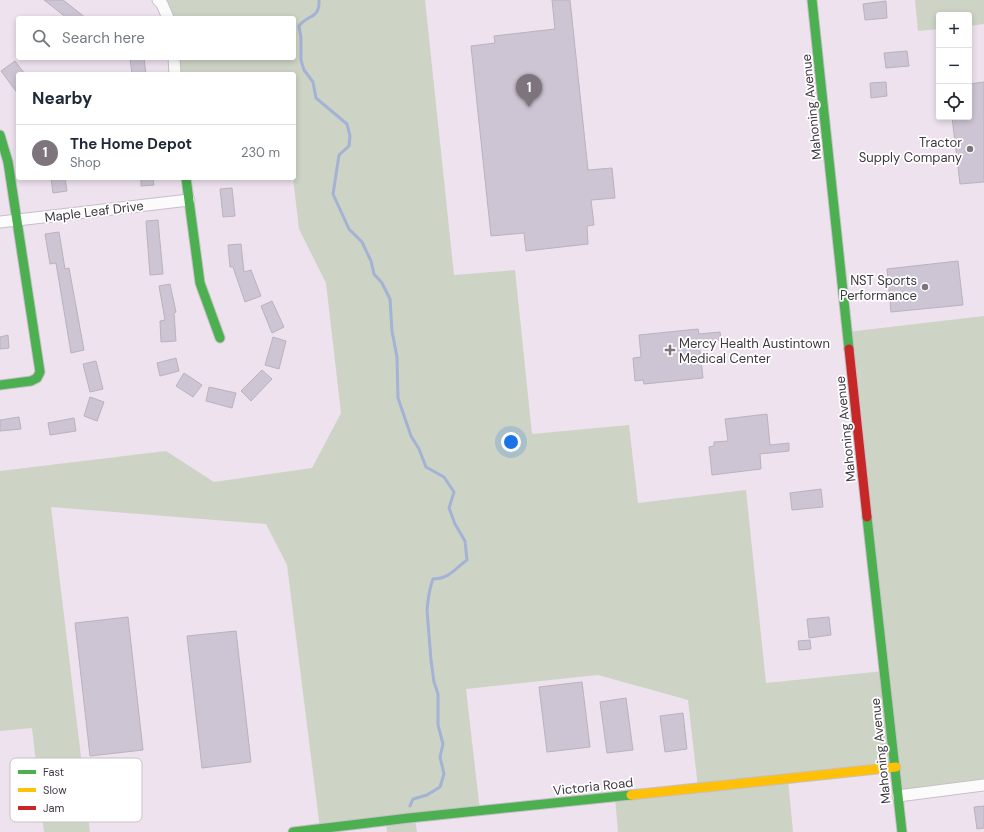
<!DOCTYPE html>
<meta charset="utf-8">
<style>
body{margin:0;font-family:"DM Sans",sans-serif;background:#f2f2f3;color:#1f2937}
.controls{position:absolute;right:12px;top:12px;display:grid;overflow:hidden;border-radius:4px;box-shadow:0 2px 6px #0003}
.controls button{width:36px;height:36px;display:grid;place-items:center;padding:0;border:0;border-bottom:1px solid #e0e1e3;background:#fff;color:#1f2937;font:20px sans-serif}
.you{position:absolute;left:511px;top:442px;width:14px;height:14px;margin:-10px;border:3px solid #fff;border-radius:50%;background:#1a73e8;box-shadow:0 0 0 6px #1a73e833}
.badge{display:grid;place-items:center;width:26px;height:26px;border-radius:50%;background:#7d747e;color:#fff;font-size:13px;font-weight:700}
.pin{position:absolute;translate:-50% -33px;filter:drop-shadow(0 1px 2px #0008)}
.pin::after{content:'';position:absolute;top:21px;width:14px;height:12px;background:inherit;clip-path:polygon(0 0,100% 0,50% 100%)}
.list{margin:0;padding:0;list-style:none}
h2{display:flex;justify-content:space-between;align-items:center;height:52px;margin:0;padding:0 16px;font-size:17px}
h2 small{font-size:13px;font-weight:400;color:#747a83}
.list li{display:grid;grid-template-columns:26px 1fr auto;gap:12px;align-items:center;box-sizing:border-box;height:56px;padding:0 16px;border-top:1px solid #e0e1e3}
.list b{display:block;font-size:15px;white-space:nowrap}
.list p{margin:0;font-size:13px;white-space:nowrap;color:#747a83}
.list em{font-size:13px;font-style:normal;color:#747a83}
.icon{flex:none;width:22px;height:22px;fill:none;stroke:currentColor;stroke-width:2;stroke-linecap:round;stroke-linejoin:round}
.map{position:relative;flex:none;width:984px;height:832px;overflow:hidden}
.search{position:absolute;background:#fff;box-shadow:0 2px 6px #0003;left:16px;top:16px;width:280px;height:44px;display:flex;align-items:center;gap:10px;box-sizing:border-box;padding:0 14px;border-radius:4px;color:#747a83;font-size:15px}
.panel{position:absolute;background:#fff;box-shadow:0 2px 6px #0003;left:16px;top:72px;width:280px;height:108px;border-radius:4px}
.map>svg:first-child{display:block}
</style>
<div class="map">
<svg width="984" height="832" viewBox="0 0 984 832">
<rect width="100%" height="100%" fill="#ede2ee"/>
<path fill="#cdd4c5" d="M158 0H425L454 275 515 270 532 434 629 425 638 503 746 490 766 683 884 671 847 332 984 316V785L898 796 896 768 788 779 793 832H618L615 797 698 788 688 700 598 675 466 689 480 811 415 818 417 832H387L386 822 320 829 287 565 266 524 51 507 90 832H44L32 728 0 731V471L166 451 214 482 312 468 341 413 326 283 299 229 293 178H294V74H175L174 58H294V18H168Z
M915 0H984V24L969 26V15H939V29L918 31Z"/>
<g fill="none" stroke-linecap="round" stroke-linejoin="round">
<path stroke="#a4b2d5" stroke-width="3" d="M319 0C320 19 308 14 299 26L301 38V60L304 70 313 82 316 98 347 124 350 136 349 146 339 155 333 194 349 229 362 242 371 261 374 274 382 283 390 299 392 331 397 357 398 398 411 436 419 449 426 467 444 477 454 492 449 508 455 524 465 541 467 560C454 569 451 578 433 579 429 589 428 599 427 610L431 660 434 682 438 694V725L443 744 440 757 444 774 440 787 427 795 413 799 410 806"/>
</g>
<path fill="#cdc4d4" stroke="#b9b3bc" d="M44 0H63L86 18H67Z
M552 0H570L588 170 612 168 615 198 591 200 594 225 587 226 588 244 526 251 524 233 491 236 471 46 495 43 494 36 555 29Z
M886 1 887 18 865 20 863 4Z
M907 51 909 66 886 68 884 53Z
M130 58H144L146 74H132Z
M15 61 25 74H18V94L1 71Z
M886 82 887 96 871 98 870 83Z
M984 82V182L960 184 952 117H969V84Z
M51 178H65L67 191 53 193Z
M141 178H153L154 185 141 186Z
M232 188 235 216 223 217 220 189Z
M158 220 163 274 150 275 146 221Z
M59 232 65 269 69 268 84 350 71 353 56 263 50 264 45 234Z
M241 244 244 272 251 270 261 296 245 302 233 267H230L228 245Z
M958 261 963 305 891 312 887 269Z
M170 284 176 312 174 313 176 341 161 342 160 321 165 320 159 286Z
M272 301 284 327 272 333 261 306Z
M698 329 699 334 720 332 721 340 699 342 703 378 644 384 643 380 635 381 633 358 641 357 639 335Z
M8 335 9 348 0 349V337Z
M273 337 286 341 279 369 265 365Z
M176 358 179 371 160 376 157 363Z
M96 361 103 389 90 392 83 364Z
M262 370 272 379 251 401 241 391Z
M184 373 202 385 193 397 176 386Z
M209 387 236 393 232 408 206 401Z
M90 397 104 402 97 421 84 416Z
M767 414 770 445 789 443V451L760 454 761 469 712 475 709 447 714 446V442L728 441 725 419Z
M19 417 21 429 0 431V420Z
M74 418 76 431 50 435 48 423Z
M821 489 823 507 792 510 790 493Z
M128 617 143 750 90 756 75 623Z
M829 617 831 635 809 638 807 619Z
M236 631 251 762 202 768 187 636Z
M810 640 811 649 799 650 798 641Z
M582 682 590 747 547 752 539 687Z
M626 698 633 750 607 753 600 702Z
M683 713 687 749 665 752 660 716Z
M984 806V828L977 829 974 807Z"/>
<g fill="none" stroke-linecap="round" stroke-linejoin="round">
<g stroke="#c7bfc8" stroke-width="13">
<path id="street" d="M158 0 162 4 168 18
M174 58 175 74
M0 222 189 200
M898 796 984 785"/>
</g>
<g stroke="#c7bfc8" stroke-width="11">
<path id="fast" d="M812 0 849 349
M0 135 8 162 40 372 37 378 31 381 0 385
M186 178 200 283 220 338
M867 517 902 832
M293 832 409 818 631 795"/>
</g>
<g stroke="#c7bfc8" stroke-width="11">
<path id="slow" d="M631 795 896 767"/>
</g>
<g stroke="#c7bfc8" stroke-width="11">
<path id="jam" d="M849 349 867 517"/>
</g>
<use href="#street" stroke="#fcfbfc" stroke-width="11"/>
<use href="#fast" stroke="#4caf50" stroke-width="9"/>
<use href="#slow" stroke="#ffc107" stroke-width="9"/>
<use href="#jam" stroke="#c62828" stroke-width="9"/>
</g>
<g fill="#7d747e" stroke="#fff" stroke-width="1.5">
<circle cx="970" cy="149" r="4"/>
<circle cx="925" cy="287" r="4"/>
<path d="M668 344h4v4h4v4h-4v4h-4v-4h-4v-4h4z"/>
</g>
<g text-anchor="middle" stroke-width="3.5" stroke-linejoin="round" paint-order="stroke">
<g font-size="13" fill="#403841" stroke="#fff">
<text transform="translate(811 107) rotate(-96)" y="5">Mahoning Avenue</text>
<text transform="translate(94 211) rotate(-7)" y="5">Maple Leaf Drive</text>
<text transform="translate(845 429) rotate(-96)" y="5">Mahoning Avenue</text>
<text transform="translate(880 751) rotate(-96)" y="5">Mahoning Avenue</text>
<text transform="translate(593 786) rotate(-6)" y="5">Victoria Road</text>
</g>
<g font-size="13" fill="#403841" stroke="#fff" text-anchor="end">
<text x="962" y="147">Tractor<tspan x="962" dy="15">Supply Company</tspan></text>
<text x="917" y="285">NST Sports<tspan x="917" dy="15">Performance</tspan></text>
<text x="679" y="348" text-anchor="start">Mercy Health Austintown<tspan x="679" dy="15">Medical Center</tspan></text>
</g>
</g>
<rect x="10" y="758" width="132" height="64" rx="6" fill="#fff" stroke="#c6c3c6" stroke-width="1"/>
<rect x="18" y="770" width="18" height="4" fill="#4caf50"/>
<rect x="18" y="788" width="18" height="4" fill="#ffc107"/>
<rect x="18" y="806" width="18" height="4" fill="#c62828"/>
<g font-size="11" fill="#403841">
<text x="43" y="776">Fast</text>
<text x="43" y="794">Slow</text>
<text x="43" y="812">Jam</text>
</g>
</svg>
<div class="controls">
<button>+</button>
<button>−</button>
<button><svg class="icon" aria-label="locate" viewBox="0 0 24 24"><circle cx="12" cy="12" r="6"/><path d="M12 2v4M12 18v4M2 12h4M18 12h4"/></svg></button>
</div>
<div class="you"></div>
<div class="pin badge" style="left:529px;top:107px">1</div>
<div class="search"><svg class="icon" aria-label="search" viewBox="0 0 24 24"><circle cx="10" cy="10" r="6"/><path d="M15 15l6 6"/></svg>Search here</div>
<section class="panel">
<h2>Nearby<small></small></h2>
<ul class="list">
<li><span class="badge">1</span><div><b>The Home Depot</b><p>Shop</p></div><em>230 m</em></li>
</ul>
</section>
</div>
